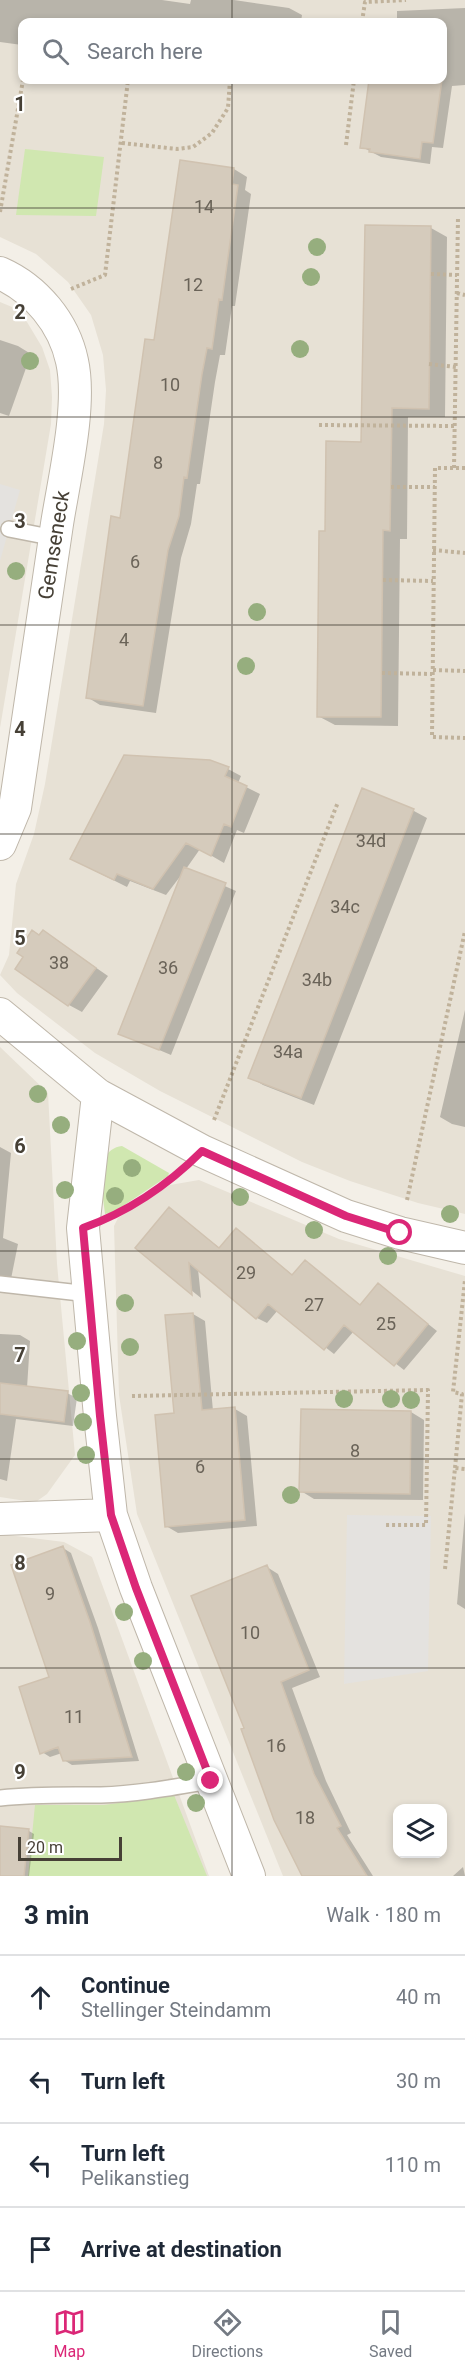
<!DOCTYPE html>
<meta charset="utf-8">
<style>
body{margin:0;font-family:Roboto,sans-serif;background:#f2f2f3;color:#1f2937}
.controls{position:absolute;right:18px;bottom:18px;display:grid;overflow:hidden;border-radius:12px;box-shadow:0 3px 9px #0003}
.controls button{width:54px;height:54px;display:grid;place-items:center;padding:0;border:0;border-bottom:2px solid #e0e1e3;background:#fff;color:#1f2937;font:30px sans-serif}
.scale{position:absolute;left:18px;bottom:15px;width:104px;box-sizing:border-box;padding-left:6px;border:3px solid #464036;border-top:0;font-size:16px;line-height:21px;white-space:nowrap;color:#464036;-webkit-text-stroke:4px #fff;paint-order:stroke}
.stop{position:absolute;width:18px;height:18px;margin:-14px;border:4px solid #db2777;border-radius:50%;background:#fff}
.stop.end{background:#db2777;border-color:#fff;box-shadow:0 2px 6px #0008}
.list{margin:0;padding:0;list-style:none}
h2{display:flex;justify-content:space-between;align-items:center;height:78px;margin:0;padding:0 24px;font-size:26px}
h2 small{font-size:20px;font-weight:400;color:#747a83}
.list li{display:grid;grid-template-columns:39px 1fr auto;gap:18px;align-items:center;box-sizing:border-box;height:84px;padding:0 24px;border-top:2px solid #e0e1e3}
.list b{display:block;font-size:22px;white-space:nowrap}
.list p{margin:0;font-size:20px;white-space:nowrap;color:#747a83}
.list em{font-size:20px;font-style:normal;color:#747a83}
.icon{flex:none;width:33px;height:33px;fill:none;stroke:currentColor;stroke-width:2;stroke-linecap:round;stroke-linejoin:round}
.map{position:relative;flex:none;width:465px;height:1876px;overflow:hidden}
.search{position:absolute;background:#fff;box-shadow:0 3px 9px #0003;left:18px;right:18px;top:18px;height:66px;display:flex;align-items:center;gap:15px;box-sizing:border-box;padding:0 21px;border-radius:12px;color:#747a83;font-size:22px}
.sheet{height:414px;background:#fff}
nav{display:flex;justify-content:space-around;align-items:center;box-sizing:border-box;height:84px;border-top:2px solid #e0e1e3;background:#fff;font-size:16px;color:#747a83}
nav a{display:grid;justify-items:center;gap:3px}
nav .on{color:#db2777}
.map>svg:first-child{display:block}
</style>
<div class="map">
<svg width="465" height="1876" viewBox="0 0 465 1876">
<rect width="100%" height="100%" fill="#f3efe7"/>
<path fill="#e7e1d5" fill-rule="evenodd" d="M0 0H465V1214L418 1203 350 1181 302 1162 160 1091 95 1053 17 993 0 975 9 955 16 884 34 834 45 784 104 424 106 390 103 355 91 315 68 282 36 254 0 237ZM22 22H442V80H22Z
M0 302 12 307 27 322 42 347 50 370 52 397 51 424 0 728Z
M0 1047 48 1093 57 1264 75 1455 47 1494 37 1501H26L0 1497Z
M199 1180 339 1239 465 1276V1876H283L137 1514 119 1395 114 1226 118 1218 170 1185ZM398 1808H442V1854H398Z
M0 1534 64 1542 92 1557 209 1876H0Z"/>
<path fill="#d0e7b0" d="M25 149 104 157 96 216 16 215Z
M122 1146 169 1173 168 1176 114 1212 105 1214C103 1194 92 1150 122 1146Z
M174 1795 207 1876H28L35 1805H104Z"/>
<path fill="#e4e2df" d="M0 484 20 490 0 561Z
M347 1515 431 1516 428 1671 344 1684Z"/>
<path fill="#0003" d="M0 0H162L190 4 191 0H234L289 8 302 15 301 22H22V45L0 42Z
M465 8V85L452 86 443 148 432 147 430 164 381 157 362 147 370 80H442V22H397V11Z
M181 162 234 169 247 177 245 190 251 194 235 306H232L225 355H220L215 382 200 484H197L191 524 181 558 156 713 100 705 87 697 155 342Z
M431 228 447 237 445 417H408L407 539H400L398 726 335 725 318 716 327 532 363 443Z
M0 340 18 346 31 354 9 416 0 413Z
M228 769 241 776 238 783 260 794 244 833 237 830 224 863 200 849 186 869 236 891 171 1055 119 1033 182 874 166 895 130 881 127 887 85 866Z
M362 790 414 811 427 818 314 1105 263 1085 250 1077Z
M40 936 56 940 108 976 82 1012 69 1005Z
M465 1010V1127L452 1124 440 1117Z
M0 1147 11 1153 3 1238 18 1244 11 1279 0 1277Z
M169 1209 221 1249 236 1230 294 1276 305 1262 361 1306 379 1285 437 1331 404 1370 354 1331 334 1354 278 1310 267 1323 257 1318 198 1269 201 1298 138 1248Z
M193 1314 205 1321 213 1411 235 1409 247 1416 257 1526 178 1533 166 1526 176 1414Z
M0 1334 20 1335 30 1341 27 1388 67 1393 77 1398 73 1426 16 1419 7 1481 0 1479Z
M411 1412 424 1420 423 1500 314 1499 301 1491Z
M465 1513V1609L457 1604Z
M63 1548 71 1553 98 1628 139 1761 72 1765 64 1760 62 1753 50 1757 42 1752Z
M267 1567 278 1574 320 1677 292 1688 326 1781 351 1833 347 1835 373 1876H303L246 1729Z
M0 1827 29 1831 34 1834 29 1876H0Z
M463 1867 465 1876H453Z"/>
<path fill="#d5cbbc" stroke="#d0c2b0" stroke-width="1.5" d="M369 80H442L433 143 422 142 420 159 369 152 370 149 360 148Z
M180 160 234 168 232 184 238 185 222 300 219 299 212 349 207 348 202 374 187 478 184 477 179 516 168 550 143 706 86 698 111 516 120 518 145 339 154 340Z
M365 225 431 226 429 409 392 408 390 531 383 530 381 717H317L319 531H325L326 441 361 442Z
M124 755 210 760 229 767 225 776 247 786 231 827 224 824 211 856 186 843 153 889 117 874 114 880 70 859Z
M362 788 414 809 301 1098 248 1078Z
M184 867 226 883 159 1050 118 1034Z
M32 930 39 935 43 930 96 968 68 1006 15 969 23 957 17 953Z
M169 1207 219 1248 236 1228 292 1275 305 1260 360 1305 378 1283 428 1324 394 1366 344 1325 324 1350 268 1304 256 1319 189 1263 192 1295 135 1248Z
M193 1313 202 1410 235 1407 245 1520 165 1527 155 1415 174 1413 165 1315Z
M0 1383 68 1391 64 1422 0 1414Z
M301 1409 411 1411 410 1494 299 1492Z
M63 1546 90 1622 132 1757 63 1761 58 1747 40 1754 19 1687 49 1677 11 1565Z
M267 1565 309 1670 281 1682 314 1774 341 1826 337 1828 367 1876H302L274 1820 241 1729 244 1728 191 1596Z
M0 1826 29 1829 24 1876H0Z"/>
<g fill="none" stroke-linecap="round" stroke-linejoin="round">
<g stroke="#bfb7aa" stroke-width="18">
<path id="lane" d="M9 529 55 538
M0 1284 89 1294
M0 1798C34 1794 67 1795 101 1795 138 1794 175 1787 211 1781"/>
</g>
<g stroke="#bfb7aa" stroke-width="34">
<path id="street" d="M0 273C36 289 64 323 72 361 82 405 64 479 57 524 43 619 29 713 15 808L0 844
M0 1014 98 1095 202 1151 346 1216 400 1233 465 1248
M98 1095 83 1228 100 1416 111 1515 136 1588 249 1876
M0 1519 111 1515"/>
</g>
<path stroke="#c0b29b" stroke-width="4" stroke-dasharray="3 3" stroke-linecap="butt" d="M362 22 365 2 406 0
M122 143 177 149 193 147 212 133 228 108 230 80
M346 145 354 80
M0 212 23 80
M431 274 457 275
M71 289 105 275 128 80
M457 293 465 295
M429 364 456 367
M319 425 455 426
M454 468 458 217
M465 468H435L432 737 465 738
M391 487H435
M433 550 465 553
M383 580 433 581
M433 670 465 671
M382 673 432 674
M214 1120 338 802
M407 1200 465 931
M119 1213 178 1175
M132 1396 428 1390 426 1525H385
M455 1468 462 1394 453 1392 465 1280
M445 1569 455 1468 465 1469"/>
<use href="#lane" stroke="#fff" stroke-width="15"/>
<use href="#street" stroke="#fff" stroke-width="32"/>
</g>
<g fill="#96ae7e">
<circle cx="317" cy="247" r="9"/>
<circle cx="311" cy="277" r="9"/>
<circle cx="300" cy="349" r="9"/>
<circle cx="30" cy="361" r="9"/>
<circle cx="16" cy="571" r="9"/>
<circle cx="257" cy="612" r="9"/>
<circle cx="246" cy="666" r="9"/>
<circle cx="38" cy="1094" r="9"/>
<circle cx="61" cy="1125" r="9"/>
<circle cx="132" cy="1168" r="9"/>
<circle cx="65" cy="1190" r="9"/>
<circle cx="115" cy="1196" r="9"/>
<circle cx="240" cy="1197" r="9"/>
<circle cx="450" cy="1214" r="9"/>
<circle cx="314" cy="1230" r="9"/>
<circle cx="388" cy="1256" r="9"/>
<circle cx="125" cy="1303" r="9"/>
<circle cx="77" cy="1341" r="9"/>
<circle cx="130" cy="1347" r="9"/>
<circle cx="81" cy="1393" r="9"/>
<circle cx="344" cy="1399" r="9"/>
<circle cx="391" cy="1399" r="9"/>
<circle cx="411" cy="1400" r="9"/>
<circle cx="83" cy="1422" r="9"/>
<circle cx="86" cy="1455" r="9"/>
<circle cx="291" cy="1495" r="9"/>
<circle cx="124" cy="1612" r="9"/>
<circle cx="143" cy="1661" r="9"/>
<circle cx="186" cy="1772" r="9"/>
<circle cx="196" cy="1803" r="9"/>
</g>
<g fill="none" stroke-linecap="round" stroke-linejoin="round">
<path stroke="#db2777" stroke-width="8" d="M211 1781 136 1588 111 1515 100 1416 83 1228C128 1212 168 1185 202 1151L346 1216 400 1233"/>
</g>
<path fill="none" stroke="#464036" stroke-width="1.5" stroke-opacity="0.55" d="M232 0V22M232 80V1876M0 208H465M0 417H465M0 625H465M0 834H465M0 1042H465M0 1251H465M0 1459H465M0 1668H465"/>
<g text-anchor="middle" stroke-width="4.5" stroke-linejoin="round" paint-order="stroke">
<g font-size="18" fill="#6a6358">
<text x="204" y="213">14</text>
<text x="193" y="291">12</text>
<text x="170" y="391">10</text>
<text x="158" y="469">8</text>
<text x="135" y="568">6</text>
<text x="124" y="646">4</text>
<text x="371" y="847">34d</text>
<text x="345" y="913">34c</text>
<text x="59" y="969">38</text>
<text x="168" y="974">36</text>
<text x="317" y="986">34b</text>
<text x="288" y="1058">34a</text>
<text x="246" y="1279">29</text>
<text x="314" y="1311">27</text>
<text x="386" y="1330">25</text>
<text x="355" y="1457">8</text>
<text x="200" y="1473">6</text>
<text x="50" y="1600">9</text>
<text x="250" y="1639">10</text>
<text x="74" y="1723">11</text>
<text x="276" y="1752">16</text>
<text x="305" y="1824">18</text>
</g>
<g font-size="21" fill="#464036" stroke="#fff">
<text transform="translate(54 545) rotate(-81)" y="7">Gemseneck</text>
</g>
</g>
<g font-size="20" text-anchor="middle" font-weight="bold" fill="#464036" stroke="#fff" stroke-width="4.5" stroke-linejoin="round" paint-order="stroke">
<text x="20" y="111">1</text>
<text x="20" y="319">2</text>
<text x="20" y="528">3</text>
<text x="20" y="736">4</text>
<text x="20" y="945">5</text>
<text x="20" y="1153">6</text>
<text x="20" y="1362">7</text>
<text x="20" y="1570">8</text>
<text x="20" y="1779">9</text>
</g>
</svg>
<div class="controls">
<button><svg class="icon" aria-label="layers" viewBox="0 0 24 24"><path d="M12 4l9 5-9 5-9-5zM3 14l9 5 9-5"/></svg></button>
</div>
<div class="scale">20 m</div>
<div class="stop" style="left:400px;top:1233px"></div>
<div class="stop end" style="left:211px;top:1781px"></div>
<div class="search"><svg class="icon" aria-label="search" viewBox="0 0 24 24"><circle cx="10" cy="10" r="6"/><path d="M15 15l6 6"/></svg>Search here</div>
</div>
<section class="sheet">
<h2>3 min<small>Walk · 180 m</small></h2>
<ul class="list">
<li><svg class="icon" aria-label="ahead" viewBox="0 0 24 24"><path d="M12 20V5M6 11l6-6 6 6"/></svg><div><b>Continue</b><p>Stellinger Steindamm</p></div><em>40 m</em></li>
<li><svg class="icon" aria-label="left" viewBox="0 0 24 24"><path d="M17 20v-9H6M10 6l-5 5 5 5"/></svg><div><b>Turn left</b></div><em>30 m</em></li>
<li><svg class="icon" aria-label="left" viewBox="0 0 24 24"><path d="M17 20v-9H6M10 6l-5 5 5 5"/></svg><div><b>Turn left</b><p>Pelikanstieg</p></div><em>110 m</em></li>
<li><svg class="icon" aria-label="arrive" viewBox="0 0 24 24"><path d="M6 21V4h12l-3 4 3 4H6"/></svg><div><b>Arrive at destination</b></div></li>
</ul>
</section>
<nav>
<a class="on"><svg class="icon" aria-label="map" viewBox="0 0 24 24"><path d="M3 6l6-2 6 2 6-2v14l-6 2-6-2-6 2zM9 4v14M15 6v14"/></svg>Map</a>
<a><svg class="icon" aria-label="directions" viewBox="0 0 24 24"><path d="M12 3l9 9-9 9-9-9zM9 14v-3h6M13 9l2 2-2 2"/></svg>Directions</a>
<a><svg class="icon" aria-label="saved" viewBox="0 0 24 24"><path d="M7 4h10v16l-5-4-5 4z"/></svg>Saved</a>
</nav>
